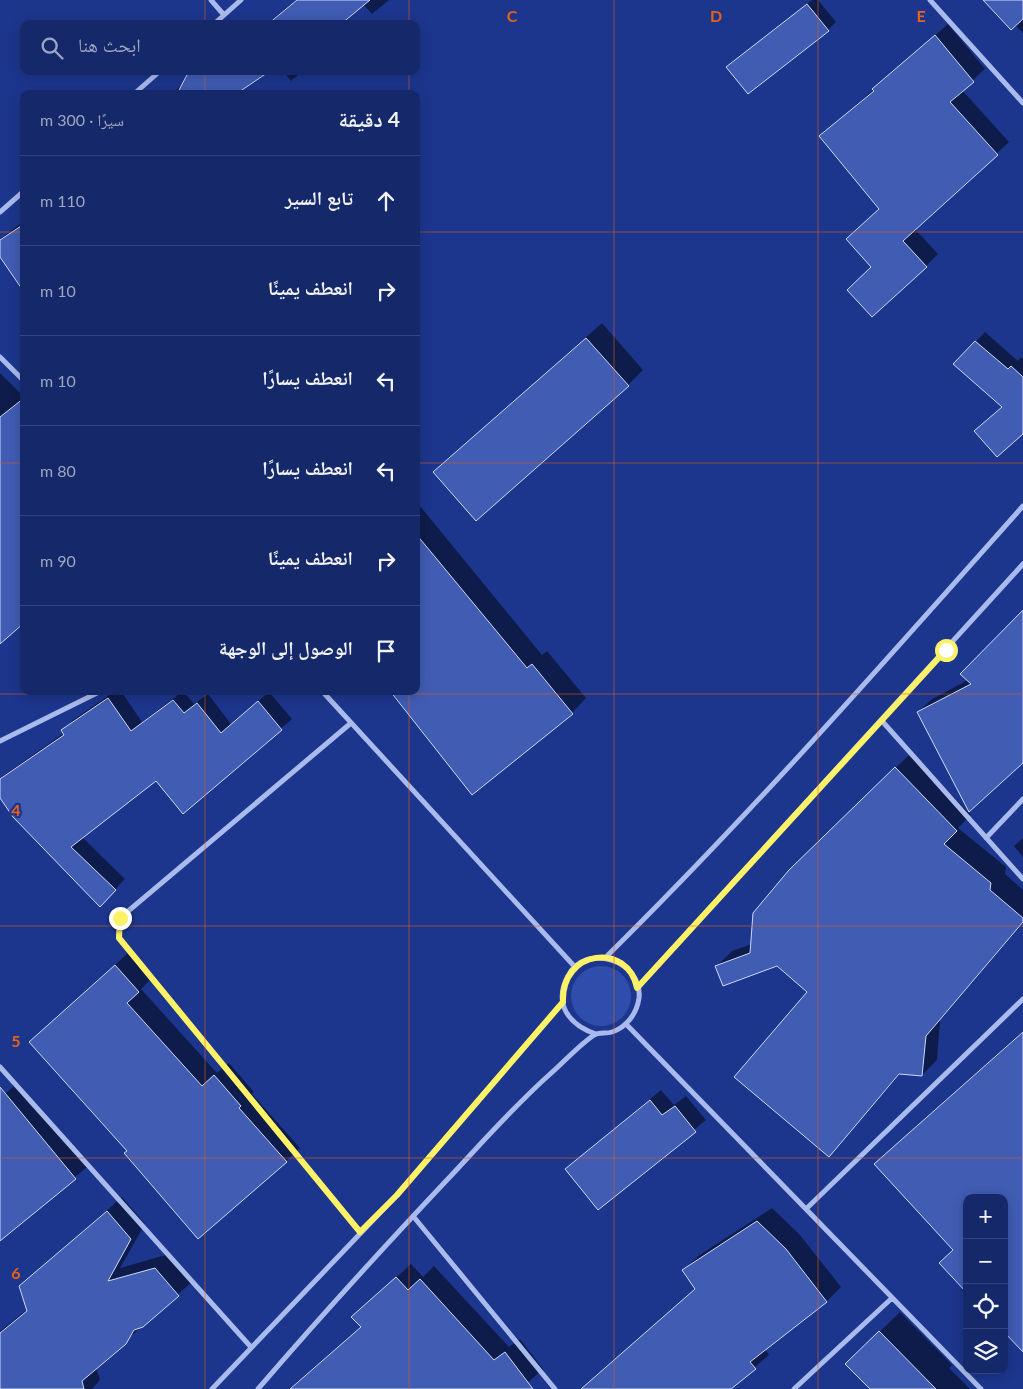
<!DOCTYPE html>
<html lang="ar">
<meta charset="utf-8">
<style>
body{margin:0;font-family:Lato,"Noto Naskh Arabic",sans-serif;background:#223472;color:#f1f3f6;direction:rtl}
.controls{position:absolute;right:15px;bottom:15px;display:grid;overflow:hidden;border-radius:10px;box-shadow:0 2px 12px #0003}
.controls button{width:45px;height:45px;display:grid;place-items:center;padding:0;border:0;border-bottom:1px solid #34447e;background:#15286a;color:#f1f3f6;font:25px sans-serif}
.stop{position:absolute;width:15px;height:15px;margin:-11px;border:4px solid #fdf166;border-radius:50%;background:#fff}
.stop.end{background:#fdf166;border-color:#fff;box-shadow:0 1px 5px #0008}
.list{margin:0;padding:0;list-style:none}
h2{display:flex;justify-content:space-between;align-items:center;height:65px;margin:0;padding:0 20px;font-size:21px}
h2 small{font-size:16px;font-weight:400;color:#9da6c1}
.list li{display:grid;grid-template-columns:32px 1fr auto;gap:15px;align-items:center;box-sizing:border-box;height:90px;padding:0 20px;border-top:1px solid #34447e}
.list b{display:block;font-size:19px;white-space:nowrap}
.list em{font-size:16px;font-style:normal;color:#9da6c1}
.icon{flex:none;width:28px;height:28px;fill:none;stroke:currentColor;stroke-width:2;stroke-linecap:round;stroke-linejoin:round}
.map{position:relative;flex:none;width:1023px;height:1389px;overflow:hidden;direction:ltr}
.search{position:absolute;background:#15286a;box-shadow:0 2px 12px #0003;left:20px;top:20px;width:400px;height:55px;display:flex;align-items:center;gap:12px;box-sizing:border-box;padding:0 18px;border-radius:10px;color:#9da6c1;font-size:19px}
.panel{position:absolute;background:#15286a;box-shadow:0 2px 12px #0003;left:20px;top:90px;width:400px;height:605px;border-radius:10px;direction:rtl}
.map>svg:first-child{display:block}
</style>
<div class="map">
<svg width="1023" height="1389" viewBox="0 0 1023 1389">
<rect width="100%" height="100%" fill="#1c368d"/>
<path fill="#2f4eab" d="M571 996a30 30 0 1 1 60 0a30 30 0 1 1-60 0Z"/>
<path fill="#0007" d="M296 0H389L372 14 363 4 339 24H267Z
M812 0H818L836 22 828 30 728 67Z
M985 0H1023V33L1015 25Z
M948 24 985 69 962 90 1009 142 915 229 938 254 926 266 872 267 880 209 821 136Z
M283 71H303L291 81Z
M183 85 234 94H170Z
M24 221V273L0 255V239Z
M602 323 643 370 628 385 435 472Z
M985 332 1018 361 1021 357 1023 359V432L985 422 1003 406 955 364Z
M0 373 24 397V621L0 643Z
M420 506 542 655 547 651 586 698 572 713 472 793 416 691V508Z
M1023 611V762L918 712 932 699 968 680Z
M115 691H121L142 722 183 691 194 704 208 694 231 724 269 692 292 719 184 812 156 779 82 837 125 879 100 905 0 796V778L64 733 63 730 73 720Z
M911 753 971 815 958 828 1006 867 1005 874 1023 890V923L940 1020 937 1060 922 1075 901 1073 829 1156 809 992 777 965 717 966 732 951 752 944 806 855Z
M1023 838V857L1014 846Z
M129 952 152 978 141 989 217 1073 229 1063 254 1092 252 1094 300 1148 286 1161 128 1151 44 1029Z
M1023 1031V1350L1004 1198H967L954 1250 891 1149Z
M18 1083 87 1167 0 1240V1098Z
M661 1090 674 1105 686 1096 706 1120 599 1208 567 1169Z
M122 1197 145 1224 120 1268 169 1254 193 1281 96 1367 100 1380 92 1389H0V1331L28 1309 20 1286Z
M772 1208 800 1235 841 1287 827 1301 765 1349 769 1355 729 1389H581L696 1288 684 1270 698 1256Z
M411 1264 423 1277 434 1266 509 1347 520 1339 543 1369 521 1389H289L362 1326 353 1317Z
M900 1312 952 1365 949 1368 970 1389H872L867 1344Z"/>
<path fill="#405cb3" stroke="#ced9f9" d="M297 0H370L341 24H268Z
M983 0H1023V19L1011 30Z
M807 4 829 31 748 94 726 67Z
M935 35 974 82 950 102 998 155 903 241 927 267 872 317 847 290 871 267 846 239 879 209 819 136 874 91 872 89Z
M189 71H270L236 94H177Z
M24 224V292L0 257V240Z
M586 338 629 386 476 521 433 472Z
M975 341 1008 369 1011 366 1023 377V434L997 457 974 431 1002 407 953 364Z
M24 398V623L0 644V417Z
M416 534 527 668 532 664 573 714 472 795 390 691H416Z
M1023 610V763L969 812 917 712 971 684 960 674Z
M108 698 131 731 173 700 184 713 197 703 221 733 258 701 282 730 183 814 156 781 71 847 116 890 100 907 13 817 0 798V779L64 735 61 730Z
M895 767 957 831 944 844 991 883 990 890 1023 918V922L926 1036 922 1076 899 1074 829 1157 734 1077 807 992 777 966 723 986 715 966 750 953 753 913 789 870Z
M115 965 139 992 127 1003 202 1086 214 1075 241 1106 239 1108 287 1162 198 1239 124 1153 127 1151 29 1042Z
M1023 1032V1352L1004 1332V1198H967V1293L939 1263 953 1250 874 1164Z
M0 1087 76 1179 0 1241Z
M650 1100 662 1115 675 1106 696 1132 598 1210 565 1169Z
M107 1211 131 1239 108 1281 155 1268 179 1296 143 1327 134 1330 126 1344 82 1381 84 1389H0V1333L27 1311 19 1286Z
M757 1221 786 1249 827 1302 750 1362 756 1369 731 1389H581L695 1289 682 1270Z
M396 1277 408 1290 420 1279 494 1360 505 1352 533 1389H290L361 1327 351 1317Z
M879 1331 936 1389H870L845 1364Z"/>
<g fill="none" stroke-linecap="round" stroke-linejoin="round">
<path stroke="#a9baed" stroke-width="5" d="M211 0 224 15
M930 0 1023 103
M214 24 241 0
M134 94 160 71
M0 212 24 191
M0 357 24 381
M322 691 575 967
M882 721 1023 879
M351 723 120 918 119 938 360 1232
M0 741 101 691
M986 838 1023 799
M605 958C751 814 887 659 1023 506
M637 988 1023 564
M626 1024 981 1389
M0 1067 250 1346
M806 1209 1023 999
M413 1216 555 1389
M212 1389 397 1195 563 1002
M258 1389C319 1318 382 1249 446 1181 480 1145 512 1108 549 1075 564 1062 578 1046 594 1035 599 1032 606 1034 612 1032 627 1027 637 1013 639 998 643 960 585 942 568 976 553 1004 569 1025 596 1034
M794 1389 892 1298"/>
</g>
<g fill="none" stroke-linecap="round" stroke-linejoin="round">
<path stroke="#fdf166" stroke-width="6" d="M120 918 119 938 360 1232 397 1195 563 1002C561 949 628 942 637 988L946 650"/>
</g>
<path fill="none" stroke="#e96118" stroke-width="1" stroke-opacity="0.55" d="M205 0V24M409 0V24M614 0V1389M818 0V1389M205 71V94M409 71V94M0 232H24M416 232H1023M0 463H24M416 463H1023M205 691V1389M409 691V1389M0 694H1023M0 926H1023M0 1158H1023"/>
<g font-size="16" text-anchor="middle" font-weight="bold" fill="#e96118" stroke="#1c368d" stroke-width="4.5" stroke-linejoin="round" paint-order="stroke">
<text x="512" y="22">C</text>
<text x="716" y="22">D</text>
<text x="921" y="22">E</text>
<text x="16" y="816">4</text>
<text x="16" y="1047">5</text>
<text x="16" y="1279">6</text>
</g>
</svg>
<div class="controls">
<button>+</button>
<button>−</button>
<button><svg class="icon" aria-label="locate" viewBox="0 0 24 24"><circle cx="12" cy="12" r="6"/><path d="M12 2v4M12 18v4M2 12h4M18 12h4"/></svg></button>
<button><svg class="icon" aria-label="layers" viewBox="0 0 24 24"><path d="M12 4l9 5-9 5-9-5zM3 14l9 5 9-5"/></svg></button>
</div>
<div class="stop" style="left:946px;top:650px"></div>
<div class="stop end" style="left:120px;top:918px"></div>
<div class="search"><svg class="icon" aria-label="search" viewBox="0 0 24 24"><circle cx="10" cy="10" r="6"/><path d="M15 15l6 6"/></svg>ابحث هنا</div>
<section class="panel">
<h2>4 دقيقة<small>سيرًا · 300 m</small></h2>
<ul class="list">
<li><svg class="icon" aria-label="ahead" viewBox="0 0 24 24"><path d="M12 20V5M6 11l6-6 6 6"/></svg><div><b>تابع السير</b></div><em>110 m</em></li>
<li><svg class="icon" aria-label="right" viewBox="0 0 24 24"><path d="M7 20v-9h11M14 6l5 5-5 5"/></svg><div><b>انعطف يمينًا</b></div><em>10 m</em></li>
<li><svg class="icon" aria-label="left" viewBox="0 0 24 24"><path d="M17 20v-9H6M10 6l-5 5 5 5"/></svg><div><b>انعطف يسارًا</b></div><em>10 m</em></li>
<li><svg class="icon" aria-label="left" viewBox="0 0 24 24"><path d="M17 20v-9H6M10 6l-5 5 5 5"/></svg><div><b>انعطف يسارًا</b></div><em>80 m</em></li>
<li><svg class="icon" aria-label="right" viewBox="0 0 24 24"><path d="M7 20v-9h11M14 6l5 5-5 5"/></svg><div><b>انعطف يمينًا</b></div><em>90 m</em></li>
<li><svg class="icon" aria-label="arrive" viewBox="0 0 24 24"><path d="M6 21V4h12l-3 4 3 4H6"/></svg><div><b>الوصول إلى الوجهة</b></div></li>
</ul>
</section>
</div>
